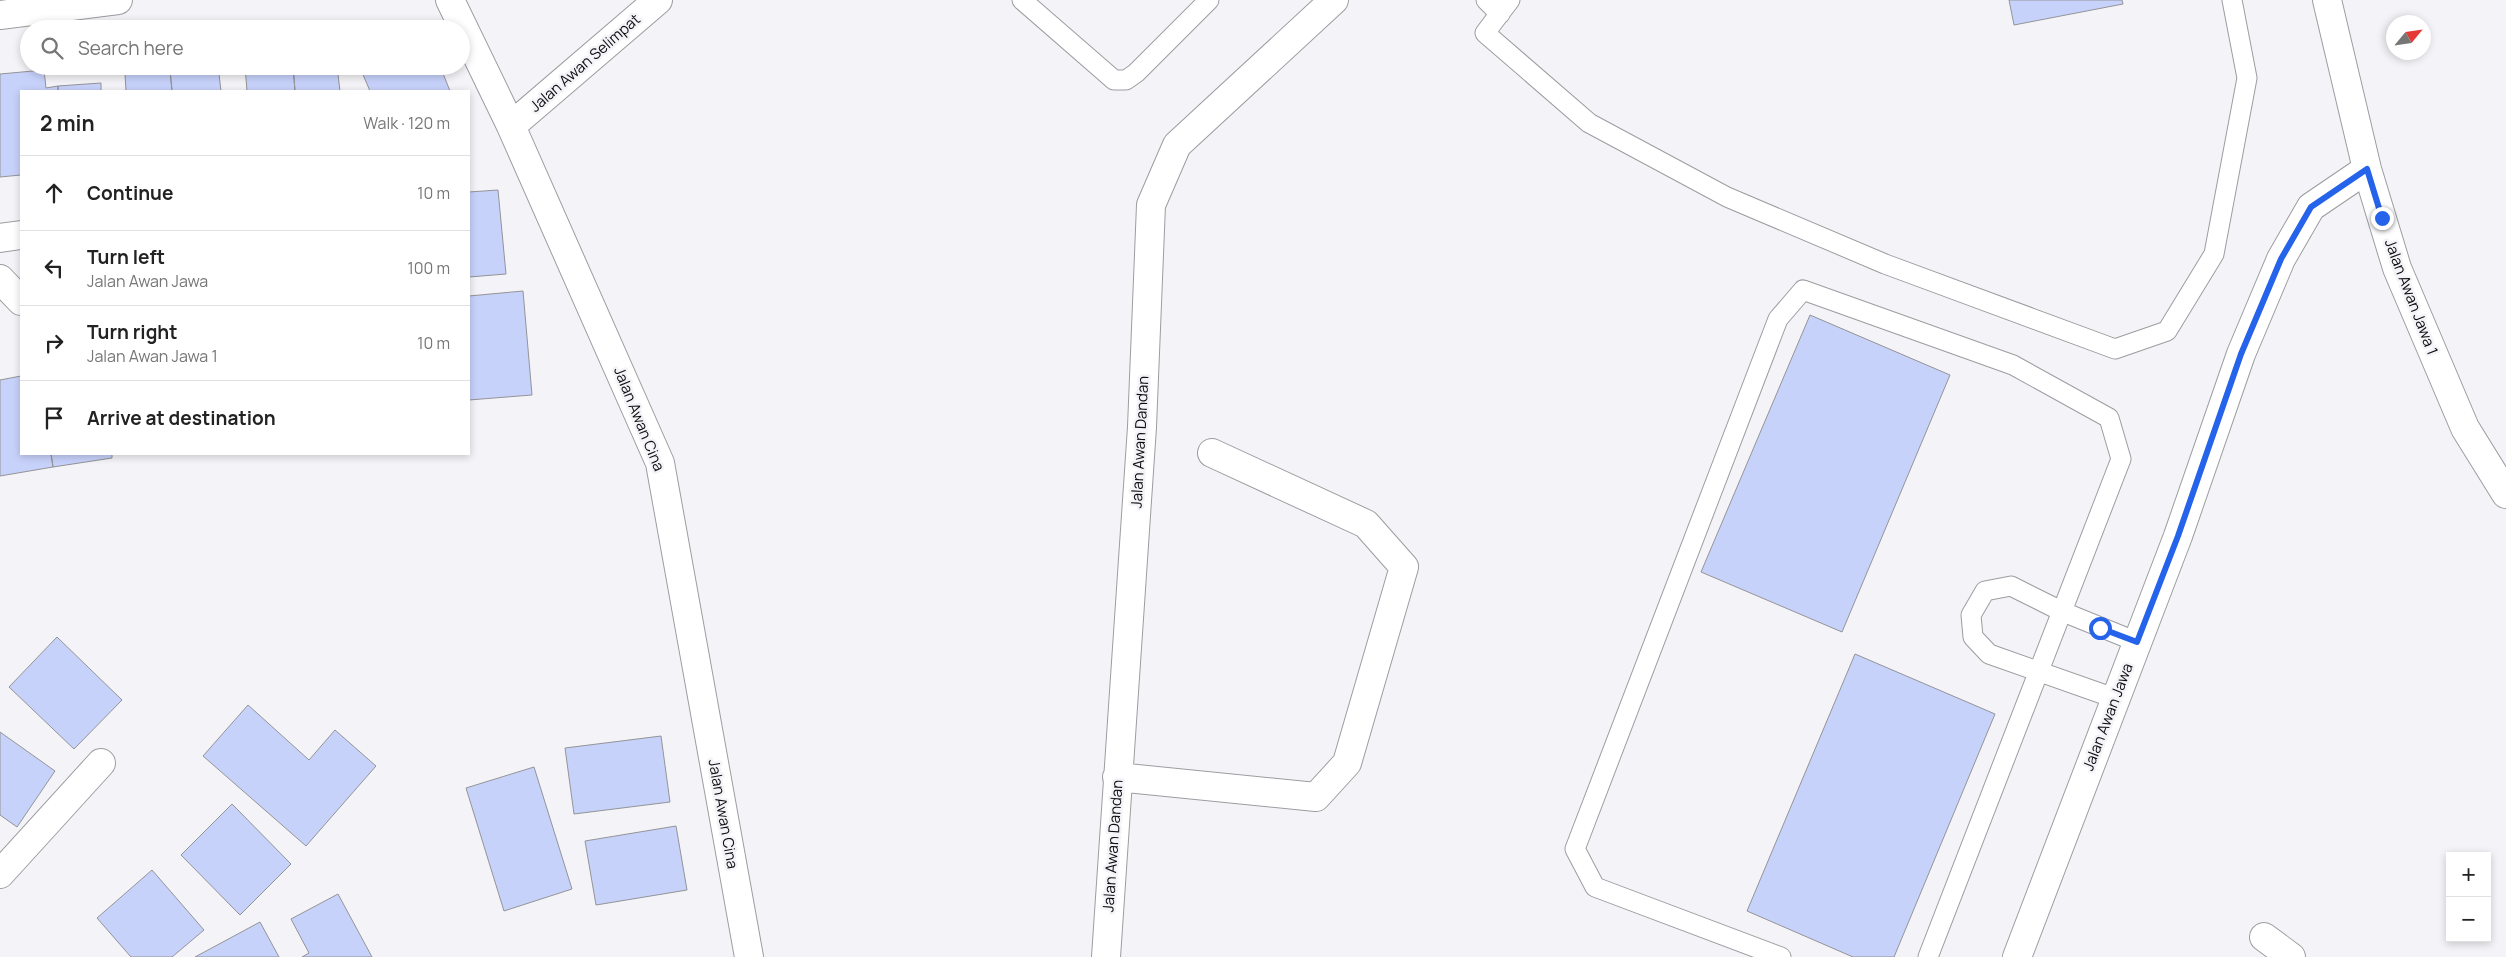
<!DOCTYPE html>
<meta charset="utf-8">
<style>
body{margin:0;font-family:Manrope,sans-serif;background:#f6f6f6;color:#222}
.controls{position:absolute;right:15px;bottom:15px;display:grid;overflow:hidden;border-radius:0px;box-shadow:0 2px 8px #0003}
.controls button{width:45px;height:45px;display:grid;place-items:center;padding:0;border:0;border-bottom:1px solid #e0e0e0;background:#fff;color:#222;font:25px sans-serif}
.compass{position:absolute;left:2386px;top:15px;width:45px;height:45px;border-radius:50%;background:#fff;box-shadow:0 2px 8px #0003;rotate:61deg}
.stop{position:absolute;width:15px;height:15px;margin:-11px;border:4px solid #2563eb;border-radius:50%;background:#fff}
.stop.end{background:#2563eb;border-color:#fff;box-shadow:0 1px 5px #0008}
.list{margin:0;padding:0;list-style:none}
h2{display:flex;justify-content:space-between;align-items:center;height:65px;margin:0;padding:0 20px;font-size:21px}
h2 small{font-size:16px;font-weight:400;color:#767676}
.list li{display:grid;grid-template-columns:32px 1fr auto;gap:15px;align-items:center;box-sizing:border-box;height:75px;padding:0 20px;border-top:1px solid #e0e0e0}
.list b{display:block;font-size:19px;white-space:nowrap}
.list p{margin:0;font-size:16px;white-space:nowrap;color:#767676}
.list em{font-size:16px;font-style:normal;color:#767676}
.icon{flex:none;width:28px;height:28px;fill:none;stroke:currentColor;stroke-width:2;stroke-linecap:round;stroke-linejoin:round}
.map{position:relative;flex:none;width:2506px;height:957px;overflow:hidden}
.search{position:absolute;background:#fff;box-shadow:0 2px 8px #0003;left:20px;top:20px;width:450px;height:55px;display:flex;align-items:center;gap:12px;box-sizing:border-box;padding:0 18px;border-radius:28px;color:#767676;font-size:19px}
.panel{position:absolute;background:#fff;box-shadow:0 2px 8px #0003;left:20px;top:90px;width:450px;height:365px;border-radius:0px}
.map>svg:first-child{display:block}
</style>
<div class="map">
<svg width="2506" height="957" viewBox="0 0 2506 957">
<rect width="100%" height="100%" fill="#f4f4f8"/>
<path fill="#c7d2fb" stroke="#939497" d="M2009 0H2122L2123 4 2014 25Z
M218 66 221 91H172L170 70Z
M245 66H293L295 91H247Z
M293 66H337L340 91H295Z
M370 66H440L450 91H370L361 70Z
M44 70 46 88 58 86V91H21V175L0 177V74Z
M170 70 172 91H126L125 74Z
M101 83V91H58V86Z
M498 190 506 274 469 277V192Z
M523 291 532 395 469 400V296Z
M1810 315 1950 375 1842 632 1701 572Z
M21 376V454H51L53 467 0 476V380Z
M51 454H112V458L53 467Z
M57 637 122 700 74 749 9 687Z
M1855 654 1995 714 1894 957H1853L1747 911Z
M248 705 309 760 335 730 376 766 306 846 203 756Z
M0 732 55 771 17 827 0 815Z
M661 736 670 802 574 814 565 748Z
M534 767 572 889 504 911 466 788Z
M232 804 291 864 240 915 181 855Z
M676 826 687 890 596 905 585 841Z
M152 870 204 930 172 957H131L97 918Z
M338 894 372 957H302L309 953 291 919Z
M260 922 279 957H195Z"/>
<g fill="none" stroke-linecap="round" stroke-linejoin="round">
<g stroke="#9c9da0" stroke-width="21">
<path id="lane" d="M1022 0 1114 80H1126L1136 73 1209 0
M1486 0 1500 14
M1510 0 1485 33 1589 123 1727 197 1885 264 2115 349 2167 331 2214 254 2247 78 2232 0
M2114 698 1989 654 1973 637 1971 615 1985 591 2011 586 2061 611 2137 642
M1781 957 1595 887 1575 849 1778 319 1803 290 2013 365 2109 418 2121 459 1928 957"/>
</g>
<g stroke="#9c9da0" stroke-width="30">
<path id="street" d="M450 0 511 126 660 463 749 957
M2327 0 2367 169 2397 268 2465 428 2506 494
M0 15 118 0
M511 126 658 0
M0 238 21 235
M0 279 21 301
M1117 777 1316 797 1347 763 1404 567 1366 524 1212 453
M0 874 101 763
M2264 937 2291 957
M1106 957 1142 427 1151 205 1177 145 1334 0
M2017 957 2178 536 2241 354 2281 259 2311 207 2367 169"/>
</g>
<use href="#lane" stroke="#fff" stroke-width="19"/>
<use href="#street" stroke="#fff" stroke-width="28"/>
</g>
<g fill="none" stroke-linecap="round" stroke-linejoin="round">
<path stroke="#2563eb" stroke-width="6" d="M2100 628 2137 642 2178 536 2241 354 2281 259 2311 207 2367 169 2382 218"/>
</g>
<g text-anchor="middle" stroke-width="5" stroke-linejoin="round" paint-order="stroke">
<g font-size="15" fill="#0d0e0f" stroke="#f4f4f8">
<text transform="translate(585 63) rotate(-41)" y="5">Jalan Awan Selimpat</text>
<text transform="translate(2411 297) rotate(69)" y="5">Jalan Awan Jawa 1</text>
<text transform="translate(639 419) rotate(68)" y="5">Jalan Awan Cina</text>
<text transform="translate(1140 442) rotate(-87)" y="5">Jalan Awan Dandan</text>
<text transform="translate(2108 717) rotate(-69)" y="5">Jalan Awan Jawa</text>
<text transform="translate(723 814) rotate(80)" y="5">Jalan Awan Cina</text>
<text transform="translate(1113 846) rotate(-86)" y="5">Jalan Awan Dandan</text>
</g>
</g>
</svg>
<div class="controls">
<button>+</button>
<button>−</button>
</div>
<svg class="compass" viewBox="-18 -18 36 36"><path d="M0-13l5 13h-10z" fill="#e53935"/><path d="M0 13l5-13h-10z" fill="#767676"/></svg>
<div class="stop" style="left:2100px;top:628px"></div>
<div class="stop end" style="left:2382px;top:218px"></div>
<div class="search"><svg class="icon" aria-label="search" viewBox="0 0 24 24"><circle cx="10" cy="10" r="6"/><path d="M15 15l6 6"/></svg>Search here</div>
<section class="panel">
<h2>2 min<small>Walk · 120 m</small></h2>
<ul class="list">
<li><svg class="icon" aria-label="ahead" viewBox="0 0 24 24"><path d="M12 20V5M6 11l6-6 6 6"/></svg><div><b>Continue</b></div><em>10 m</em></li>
<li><svg class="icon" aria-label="left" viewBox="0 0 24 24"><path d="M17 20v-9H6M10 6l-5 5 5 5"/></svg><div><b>Turn left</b><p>Jalan Awan Jawa</p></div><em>100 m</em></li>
<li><svg class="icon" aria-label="right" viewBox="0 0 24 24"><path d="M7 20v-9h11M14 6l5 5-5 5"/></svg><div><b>Turn right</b><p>Jalan Awan Jawa 1</p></div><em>10 m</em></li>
<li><svg class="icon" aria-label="arrive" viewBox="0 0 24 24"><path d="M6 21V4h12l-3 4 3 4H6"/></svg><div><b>Arrive at destination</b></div></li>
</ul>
</section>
</div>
